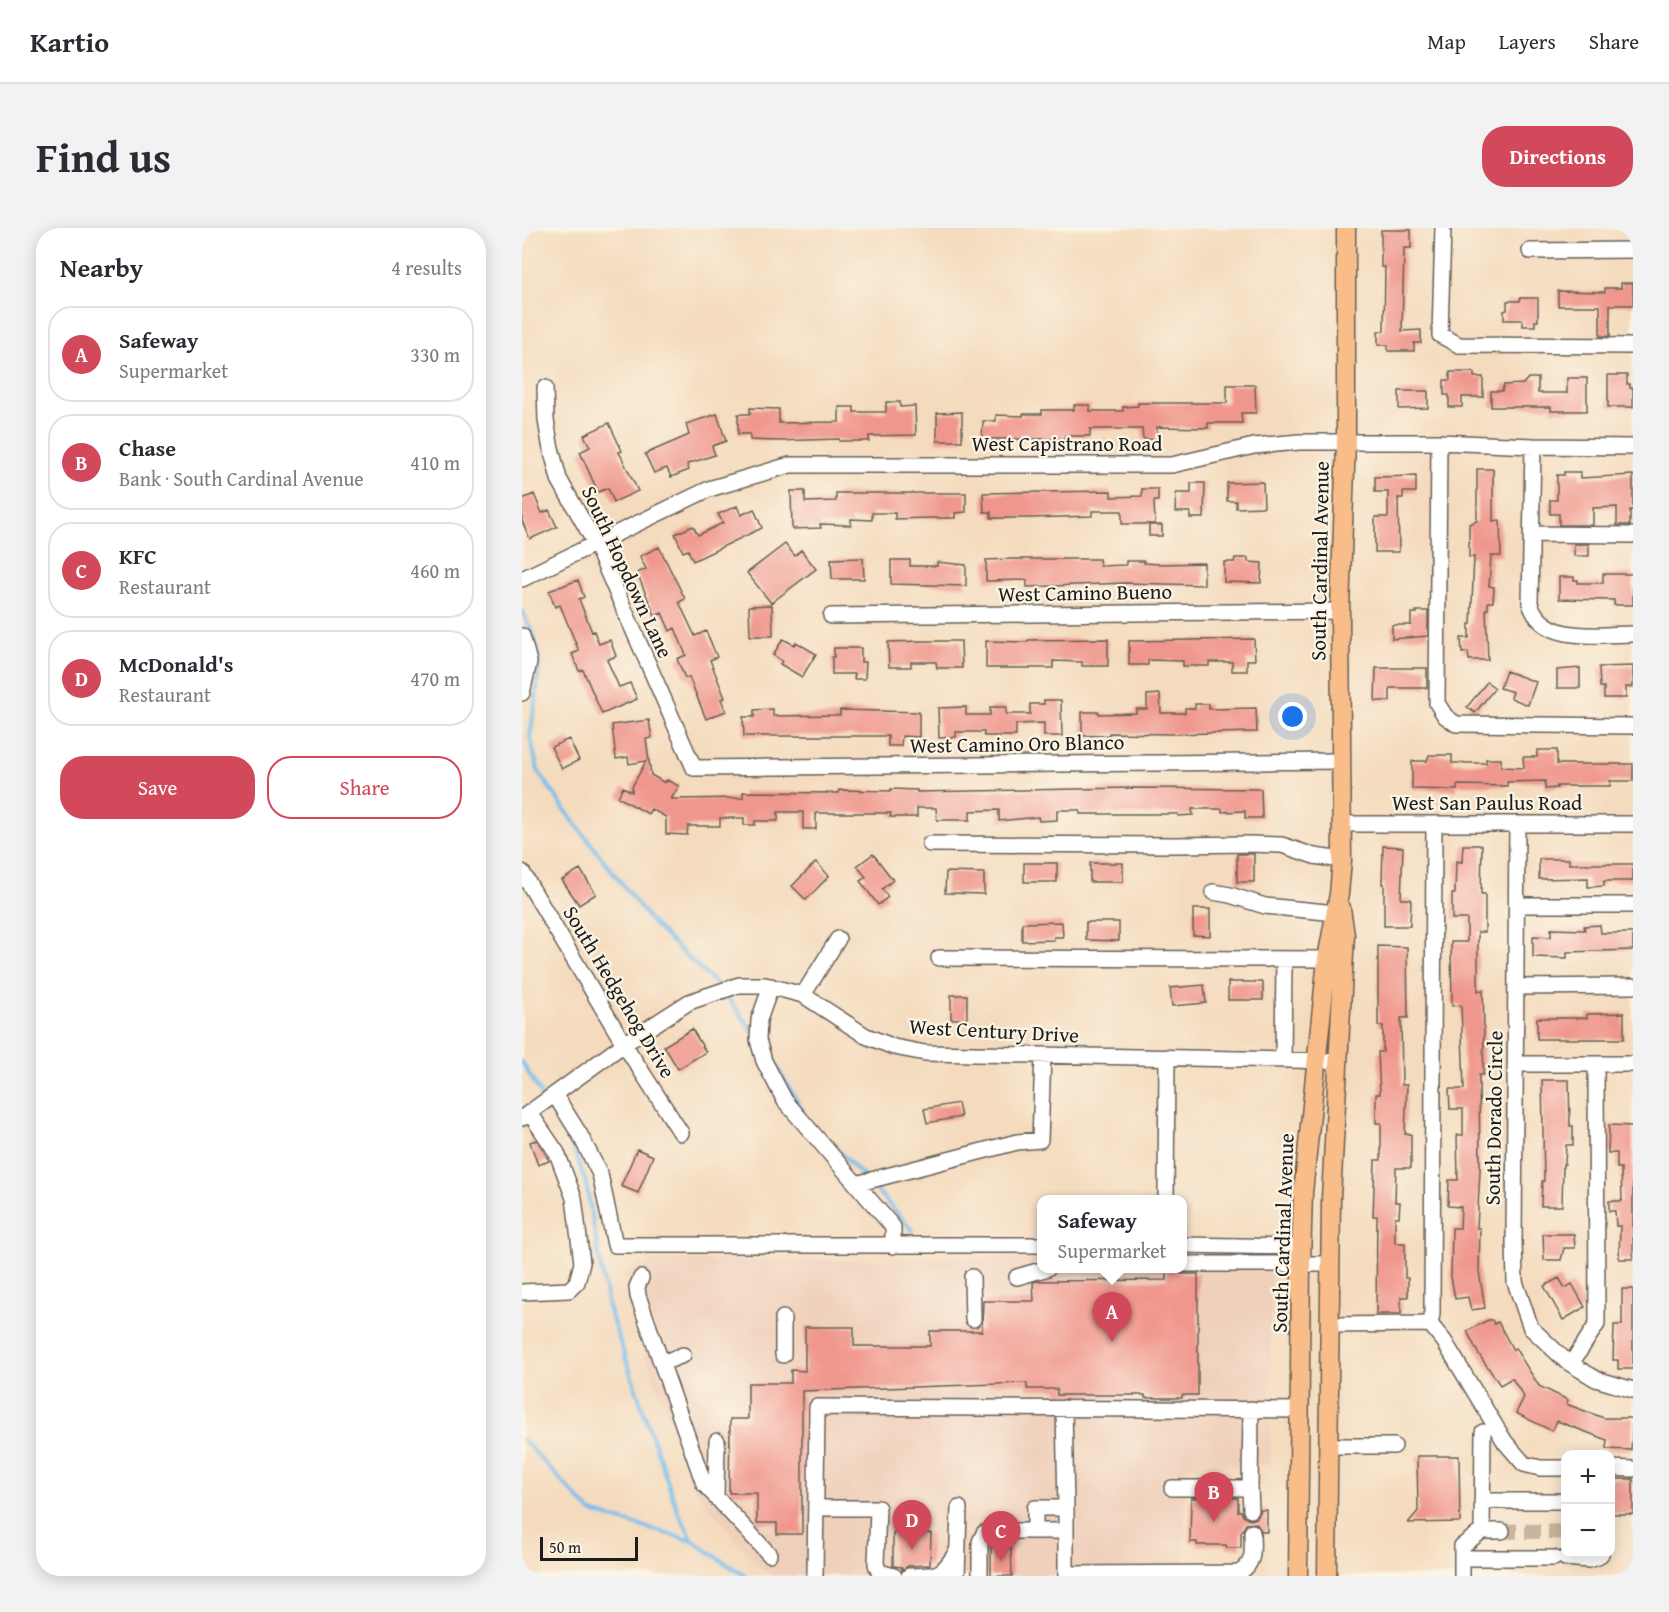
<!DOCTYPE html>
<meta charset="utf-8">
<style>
body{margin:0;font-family:"Gentium Book Plus",serif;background:#f2f2f3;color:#2b2b33}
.controls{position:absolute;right:18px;bottom:18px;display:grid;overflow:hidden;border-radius:12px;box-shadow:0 3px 15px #0003}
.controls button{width:54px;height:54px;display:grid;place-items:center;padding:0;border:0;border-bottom:2px solid #e1e1e2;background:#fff;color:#2b2b33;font:30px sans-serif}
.scale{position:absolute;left:18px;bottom:15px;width:98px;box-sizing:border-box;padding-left:6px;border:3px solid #1c1c1c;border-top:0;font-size:16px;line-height:21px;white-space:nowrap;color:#1c1c1c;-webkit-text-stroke:4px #fcf5e5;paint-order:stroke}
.you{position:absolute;left:771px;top:489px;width:21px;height:21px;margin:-15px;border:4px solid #fff;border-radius:50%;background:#1a73e8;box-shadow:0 0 0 9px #1a73e833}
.badge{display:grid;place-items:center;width:39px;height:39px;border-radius:50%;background:#d1495b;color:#fff;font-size:20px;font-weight:700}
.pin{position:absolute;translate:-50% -50px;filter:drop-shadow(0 2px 3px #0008)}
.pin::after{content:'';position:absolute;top:32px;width:21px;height:18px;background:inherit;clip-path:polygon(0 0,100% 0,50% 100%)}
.popup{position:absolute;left:515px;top:967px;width:150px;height:78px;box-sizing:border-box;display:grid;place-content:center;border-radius:12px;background:#fff;filter:drop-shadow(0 2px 4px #0005);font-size:20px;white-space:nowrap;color:#7c7c81}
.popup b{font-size:22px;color:#2b2b33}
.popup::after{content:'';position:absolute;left:50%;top:100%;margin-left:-12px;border:12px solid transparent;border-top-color:#fff}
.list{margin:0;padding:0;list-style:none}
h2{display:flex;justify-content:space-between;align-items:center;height:78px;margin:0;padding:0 24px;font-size:26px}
h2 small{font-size:20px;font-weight:400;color:#7c7c81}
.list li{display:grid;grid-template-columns:39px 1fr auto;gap:18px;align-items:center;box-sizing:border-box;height:96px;margin:0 12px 12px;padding:0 12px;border:2px solid #e1e1e2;border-radius:24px}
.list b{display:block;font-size:22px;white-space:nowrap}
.list p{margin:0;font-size:20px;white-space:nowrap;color:#7c7c81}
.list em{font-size:20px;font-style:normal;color:#7c7c81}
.actions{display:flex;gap:12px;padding:18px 24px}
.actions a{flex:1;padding:14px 0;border:2px solid #d1495b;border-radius:24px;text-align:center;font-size:21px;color:#d1495b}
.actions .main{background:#d1495b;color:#fff}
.map{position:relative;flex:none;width:1111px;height:1348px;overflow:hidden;border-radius:24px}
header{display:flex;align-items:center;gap:36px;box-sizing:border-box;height:84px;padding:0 30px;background:#fff;border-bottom:2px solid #e1e1e2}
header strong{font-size:28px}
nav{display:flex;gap:33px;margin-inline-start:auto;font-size:21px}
.intro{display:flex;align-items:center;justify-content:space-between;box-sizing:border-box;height:144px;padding:0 36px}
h1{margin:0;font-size:42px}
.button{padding:15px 27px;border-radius:24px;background:#d1495b;color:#fff;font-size:21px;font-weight:700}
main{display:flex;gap:36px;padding:0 36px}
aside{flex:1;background:#fff;border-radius:24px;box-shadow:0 3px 15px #0003}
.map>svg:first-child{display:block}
</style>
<header>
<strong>Kartio</strong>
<nav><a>Map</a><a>Layers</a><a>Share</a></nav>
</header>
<div class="intro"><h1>Find us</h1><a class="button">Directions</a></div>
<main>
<aside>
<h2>Nearby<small>4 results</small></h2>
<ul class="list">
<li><span class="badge">A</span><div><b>Safeway</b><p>Supermarket</p></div><em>330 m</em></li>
<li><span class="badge">B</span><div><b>Chase</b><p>Bank · South Cardinal Avenue</p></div><em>410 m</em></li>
<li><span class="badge">C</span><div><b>KFC</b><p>Restaurant</p></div><em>460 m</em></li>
<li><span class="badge">D</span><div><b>McDonald's</b><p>Restaurant</p></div><em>470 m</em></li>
</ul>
<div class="actions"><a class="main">Save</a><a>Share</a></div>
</aside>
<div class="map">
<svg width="1111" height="1348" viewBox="0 0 1111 1348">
<rect width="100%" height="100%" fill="#fcf5e5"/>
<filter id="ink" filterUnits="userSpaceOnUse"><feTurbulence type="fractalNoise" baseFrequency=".0167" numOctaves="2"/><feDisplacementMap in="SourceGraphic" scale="12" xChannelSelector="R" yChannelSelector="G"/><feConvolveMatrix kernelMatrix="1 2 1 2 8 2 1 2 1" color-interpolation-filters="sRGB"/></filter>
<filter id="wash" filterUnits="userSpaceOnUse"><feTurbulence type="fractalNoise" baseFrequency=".008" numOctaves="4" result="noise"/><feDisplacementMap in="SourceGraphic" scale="24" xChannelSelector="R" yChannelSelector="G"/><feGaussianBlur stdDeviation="1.35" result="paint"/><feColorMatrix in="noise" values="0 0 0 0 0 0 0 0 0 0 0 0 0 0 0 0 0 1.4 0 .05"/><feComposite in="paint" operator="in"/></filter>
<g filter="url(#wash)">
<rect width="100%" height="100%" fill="#f4dbbe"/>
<path fill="#efd0bb" d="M749 1028V1237L665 1238 662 1348H252L236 1339 172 1261 103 1071V1047L128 1033 519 1030 520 1040H660L661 1029Z"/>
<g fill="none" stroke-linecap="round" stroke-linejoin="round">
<path stroke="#72bdeb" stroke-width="4" d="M0 383 12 408 17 431 14 471 8 508 16 543 46 586 131 696 198 760
M203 766 231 803
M246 824 281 884
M0 834 21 870
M25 876 50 917 64 955 86 1079 156 1284 171 1313
M306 912 343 950
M350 957 390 1002
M0 1211 69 1284 171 1313 223 1348"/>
</g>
<g id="blocks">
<path fill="#f0978d" d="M859 2H889V20H882L880 103 899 102V115H892V123H866V117H856V103H862L863 39H859Z
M1099 55H1111V77H1088V108H1078V78H1036V63L1083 64V60H1099Z
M998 70H1016V93H1013V98H1001V92H982V83L985 82V73H998Z
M928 144H952V149H961V169H940V179H927V167H922V152H928Z
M1086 147H1105V156H1108V160H1111V179H1086Z
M1006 150H1016V165H1045V150H1065V183H1029V179H969V163H980L982 157 1001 156Z
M705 157H733L734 185H719L720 195H686V200L635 199V211H621L620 201H568V208H543V211H460L461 193H474V187L501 188V186H520V182H552V177H568V183H601V179L616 178V175H705Z
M877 163H906V180L877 181Z
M364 174H378V179L393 178 394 207 347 208V213H317V211L256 213 228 212V206H216V186H228V180L257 181V195L317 194V179H332V184H364Z
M440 184V213H415V185Z
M195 186 204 213 190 218 193 227 165 236 167 242 149 249 145 240 132 245 123 226 167 207 164 196Z
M87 195 100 223 97 224 116 263 92 274 86 260 76 264 58 224 68 219 62 207Z
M955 241H971V293L978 292 979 328H969L967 358 972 359 971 374H966V381H964L966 432H947L946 424 940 425 939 410H947V396H949L952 329H947V296L955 293Z
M1042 244H1058V250L1111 247V282H1108V297H1095V279L1071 280V297H1037V286H1028V272H1035V247H1042Z
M894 248V264H881V270H876L877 324H853V289H866V264H853V249Z
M741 254 742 279 714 280V273H705V255Z
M669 255H683L682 290H668V284H653L654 265H669Z
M620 261H636V273H632L633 296H600V283H570V288L508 290H469V284H462L461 265 589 263V269L620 268Z
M269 263H283V274L314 273V265H444V284L433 285V290H407L373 291V285H350V292L329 291V297L298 296 299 300 270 301Z
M12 266 20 285 27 282 35 299 8 311 0 293V271Z
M215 278 219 287 232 281 240 300 171 333 166 322 161 324 153 306 171 298 176 307 201 295 196 286Z
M627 297H640V308H627Z
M263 316 273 328 279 322 294 341 249 375 225 345Z
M1052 316H1067V328H1052Z
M137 319 163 371 157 374 173 408 184 403 195 429 188 432 203 470 199 471 204 483 184 491 167 449 163 450 155 431 164 427 153 400 148 403 140 385 133 388 115 345 124 341 118 328Z
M341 330 342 351H310L309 331Z
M713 330H726V334L740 335 739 355 702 354V334H712Z
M489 331H577L578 338 604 337V333H622V335L637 336 682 335V357L604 355 505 359V352L464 353V332Z
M369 332H388V338H415V334L444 337V358L369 356Z
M1081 346H1111V377H1092V372L1037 371V349H1052V352H1056V355H1081Z
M56 352 62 369 57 371 70 404 72 403 77 416 88 412 94 428 85 432 97 459 108 455 115 471 80 486 61 442 57 443 50 426 57 423 38 377 33 379 27 363Z
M250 377 251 408H228L227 378Z
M894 383H906V408L870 411V397H889V385H895Z
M261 411 272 417 274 414 294 426 280 449 258 436 260 433 251 427Z
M586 411V438H560V434L531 433V440H464V413L505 414 506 412Z
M732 411 733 432H725V443H710V434H687V438H661V433L626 432V437H607V413Z
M400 413H439L440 440H415L414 434H389V439H367L366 414Z
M312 420H339V434H344L343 451H332L333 446H310V429H312Z
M1111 438V459H1104V470H1082V459H1078L1077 439Z
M854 440H905V460H868V473H853Z
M1058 440V460H1035V442Z
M984 443 1014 454 1006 477 989 470 991 464 978 460Z
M965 454 973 460 953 485 945 479Z
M638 466 639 485H663V480H673V476H687V481L734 480 735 504 650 506 587 505V507L560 508V484H577V486L614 485V481H625V467Z
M522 472H539L540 508H522V495L494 496V508H462V504H434V509L417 510 416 480 444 479V487H468V479H484V486H508V476H522Z
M251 481V488L318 487V482L397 484V509L380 508 379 518H366V508H222L221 489H232V482Z
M127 492 130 510 124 511 129 547 143 555 145 552 157 558 149 571 221 570V564L317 565V562L369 563V561L395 562V564L608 560 739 561 740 590H723V583L700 584V581H670L671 587 656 588V586H558V582H535V592L517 593 516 589 477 593V582L448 583V592H415L414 580H395V589H368L369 585H294V601H281V584H256V593H233V597H222V590H198V598H166L165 607 144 606V589L129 581 126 586 96 569 101 559 110 564V559L124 533 107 536 106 529 94 531 90 497Z
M47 511 57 532 40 541 29 519Z
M1015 522H1035V536H1111V553H1088V558H1035V560L1023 561V553L985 554V558L935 557V562L890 561V533H905L907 527H930V535H964V531H979V539L1002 540 1001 529H1015Z
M941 617H960L959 666H963V704H956V763L961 762 962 801 961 847H957L958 942 955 1000H958L957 1043 963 1080 949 1082 946 1069 933 1071 929 1048 930 1000H938L939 979 926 978 927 952H936L935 907H941V881H928L927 861H942L939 777 930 778 929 714H945V691H930V666H933L934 633 940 634Z
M861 618 881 619 879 671H889L888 698H862V656H860Z
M351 626 371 652 360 661 366 669 356 677 338 653 344 649 335 638Z
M715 626H732V654H715Z
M1017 631H1047V636H1111V653H1082V658L1066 659V650L1017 651Z
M294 634 307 648 284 672 270 658Z
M502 635H535V654H502Z
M568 635H601V654H568Z
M58 641 74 666 57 677 40 652Z
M424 644 462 645V666L423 665Z
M671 681H688V708L671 707Z
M540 694 541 709H532V712L500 713V695Z
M564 694H597V713L564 712Z
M1078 697 1079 705H1111V722L1045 724V730L1011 729V708L1029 709V701L1063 702 1062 698Z
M856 718 885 719 886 790H879L880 857H885L883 906H889V940H874L873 974H878L877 989H873V1015H883V1050H886V1069H879V1086H854L855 988H851L853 932H859V895H854V866H858L856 824H861V798H856Z
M706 754H741V772H706Z
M682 757 684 775 650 778 648 760Z
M429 767H445V791H429Z
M1102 785V811H1015V790H1065V786Z
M170 801 184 824 156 841 142 818Z
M1020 852H1047L1048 898H1051V917H1044L1043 936H1041L1040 978H1019L1020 953H1022Z
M436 875 439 889 405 895 402 881Z
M1087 897 1111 898V1031H1097L1098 998H1094L1093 983H1087V973H1100L1099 940H1095V925H1086Z
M15 912 27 933 16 937 8 914Z
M115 921 131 928 116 965 99 958Z
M1021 1006H1052L1053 1020H1042L1039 1032H1022Z
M645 1041H652L659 1046H676V1167H660V1170H623V1167H535V1161H505V1155L280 1163V1306H255V1295H235V1265H207L208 1191H226V1155H269V1142L283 1143V1099H332V1118H408V1103H460L461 1073H512L511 1054 517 1053 645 1052Z
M1037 1050 1043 1060 1050 1056 1063 1079 1041 1092 1022 1058Z
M1100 1061H1111V1141H1096V1132H1091L1092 1097H1100Z
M966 1092H970L972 1096 976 1094 991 1122 993 1120 1017 1158 1046 1172 1044 1176 1082 1190H1111L1109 1222 1084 1221 1085 1212 1035 1193 1030 1203 994 1185 1002 1169 990 1150 978 1157 956 1125 945 1103Z
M895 1228H937L938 1294 886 1295 896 1283Z
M1089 1251H1111V1286H1089Z
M669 1270H716V1283H719L721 1288 729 1292 735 1290 739 1282H745V1304H740L734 1295 724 1296 719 1305V1320H705L704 1317H675V1314H668Z
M371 1305H409L408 1337 386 1338 380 1342V1339L371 1338Z
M489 1318 490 1348H469V1319Z"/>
</g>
</g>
<g filter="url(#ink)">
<use href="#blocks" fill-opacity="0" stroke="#685f55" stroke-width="1.5"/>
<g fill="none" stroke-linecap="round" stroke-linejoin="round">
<path stroke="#c9b59e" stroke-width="15" stroke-dasharray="15 8" stroke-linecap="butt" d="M980 1303 1044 1304"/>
<g stroke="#685f55" stroke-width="18">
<path id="minor" d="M921 0 918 107 937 117 1111 118
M1008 23 1111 22
M23 160 24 192 28 216 37 251 73 315 172 540 819 533
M917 214 915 475 923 488 934 496 1111 498
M1011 218 1008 375C1021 417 1077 406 1111 406
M1010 306 1111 307
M0 351 187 261 268 237H650L732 218 777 214H917L1011 218 1111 219
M309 388 818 383
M0 408 7 434 0 465
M820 596H1111
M995 596 992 1013 993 1054 1009 1100 1044 1133 1074 1151 1111 1162
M408 616 654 617 727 616 760 617 792 628 820 632
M0 644 102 816 159 905
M691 664 708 667 743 678 814 685
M995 677H1111
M417 730 805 731
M249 758 237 792 236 812 242 833 263 873 371 999V1018
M995 759 1111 758
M281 767 316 711
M761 832 762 731
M994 836H1111
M33 867 58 907 78 946 93 1017H520
M0 890 102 816 167 774 217 757H243L281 767 344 808 372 819 403 825 817 833
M334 956 495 914 518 912 521 827
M644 972 645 829
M660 1017 779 1019
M660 1036H808
M450 1049 451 1091
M495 1049 526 1040
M119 1050 115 1059 116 1068 182 1256 247 1326
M0 1064 47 1062 55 1054 60 1035 52 970 35 925 8 885
M261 1090V1127
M908 1096 910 1086 912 596
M807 1097 908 1096 922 1113 983 1214 1002 1236 1018 1240H1044
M140 1135 161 1127
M1049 1136 1075 1096 1074 836
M542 1180 544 1280
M806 1218H872
M1088 1240 1111 1241
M650 1260H728L729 1181
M728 1260 729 1282
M194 1270 195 1213
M960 1273H1044
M294 1280H356L354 1336 357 1344 372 1348
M513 1303V1280H544V1348
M960 1303H980
M940 1330H1032
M1043 1330 1066 1332 1076 1329 1079 1326
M544 1346 717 1345C734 1334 730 1322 730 1304
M293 1348 295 1179 778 1182
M387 1348C416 1348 420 1348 435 1323
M435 1348 437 1280
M458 1348V1314L462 1305 468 1303H544
M940 1348V1318L960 1303 961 1204"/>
</g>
<g stroke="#685f55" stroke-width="21">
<path id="major" d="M776 1348 779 1035 781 965 805 731 817 666 820 632 818 383 824 213V0
M805 1348 809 970 823 707 819 680"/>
</g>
<use href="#minor" stroke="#fff" stroke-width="15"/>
<use href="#major" stroke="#f8bd89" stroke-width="18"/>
</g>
</g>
<g text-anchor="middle" stroke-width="4.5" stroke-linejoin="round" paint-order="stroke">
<g font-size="21" fill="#1c1c1c" stroke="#fcf5e5">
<text x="545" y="223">West Capistrano Road</text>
<text transform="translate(798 333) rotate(-89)" y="7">South Cardinal Avenue</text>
<text transform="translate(105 344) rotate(65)" y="7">South Hopdown Lane</text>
<text transform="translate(563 365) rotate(-1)" y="7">West Camino Bueno</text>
<text transform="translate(495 516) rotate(-1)" y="7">West Camino Oro Blanco</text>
<text x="965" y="582">West San Paulus Road</text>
<text transform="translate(97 764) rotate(59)" y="7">South Hedgehog Drive</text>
<text transform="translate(472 803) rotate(3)" y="7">West Century Drive</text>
<text transform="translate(972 890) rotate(-89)" y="7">South Dorado Circle</text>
<text transform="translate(761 1005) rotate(-88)" y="7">South Cardinal Avenue</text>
</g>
</g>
</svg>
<div class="controls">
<button>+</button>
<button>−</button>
</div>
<div class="scale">50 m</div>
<div class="you"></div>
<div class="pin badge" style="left:590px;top:1114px">A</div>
<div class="popup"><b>Safeway</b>Supermarket</div>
<div class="pin badge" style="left:692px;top:1294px">B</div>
<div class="pin badge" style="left:479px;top:1333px">C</div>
<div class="pin badge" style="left:390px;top:1322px">D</div>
</div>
</main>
